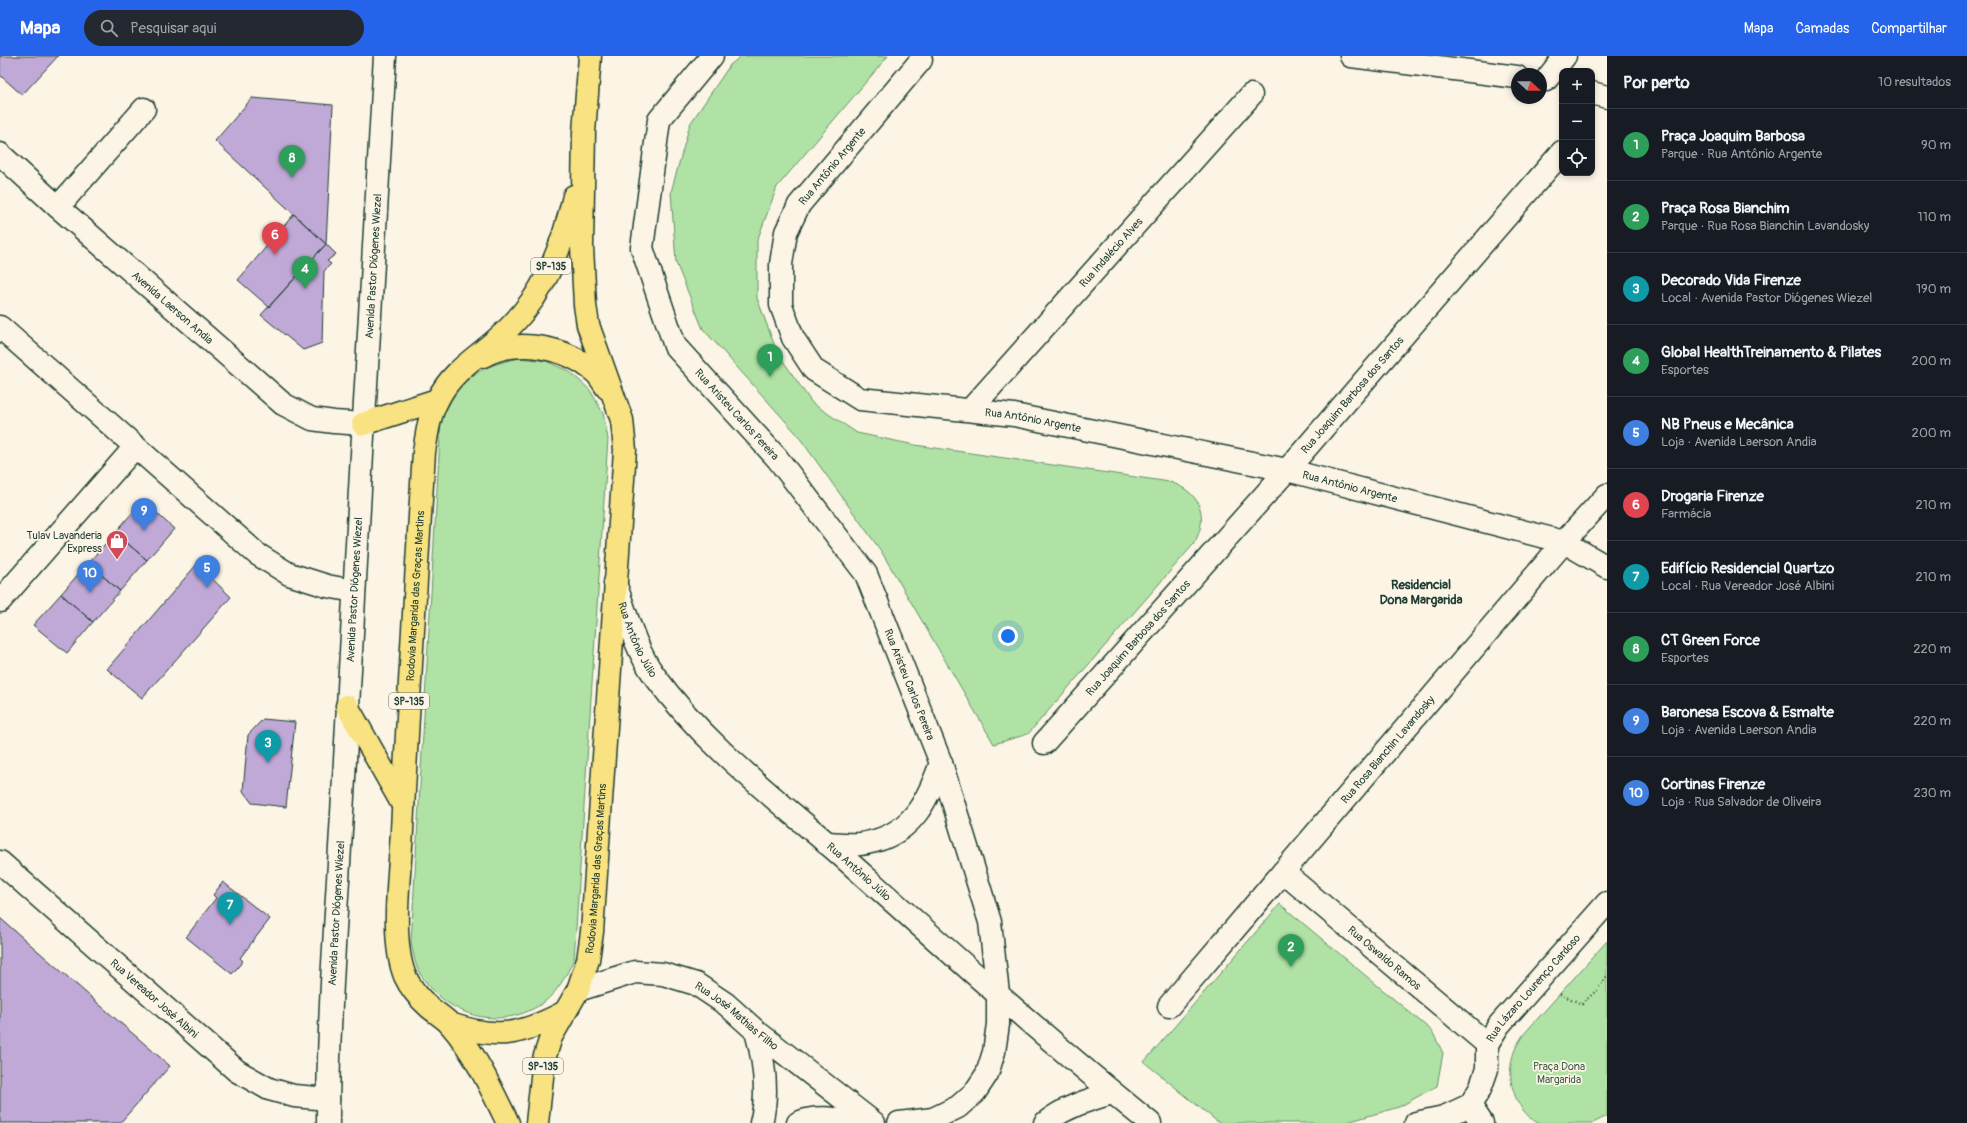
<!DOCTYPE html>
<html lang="pt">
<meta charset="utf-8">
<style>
body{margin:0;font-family:Pangolin,sans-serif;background:#242831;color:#f1f3f6}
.controls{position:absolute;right:12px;top:12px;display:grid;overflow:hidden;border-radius:8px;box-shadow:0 2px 6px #0003}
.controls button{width:36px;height:36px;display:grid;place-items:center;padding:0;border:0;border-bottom:1px solid #363941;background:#171b24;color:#f1f3f6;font:20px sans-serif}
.compass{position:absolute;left:1511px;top:12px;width:36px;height:36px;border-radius:50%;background:#171b24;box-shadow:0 2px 6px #0003;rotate:111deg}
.you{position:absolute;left:1008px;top:580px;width:14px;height:14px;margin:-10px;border:3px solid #fff;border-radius:50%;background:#1a73e8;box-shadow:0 0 0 6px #1a73e833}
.badge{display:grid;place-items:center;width:26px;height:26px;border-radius:50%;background:#2563eb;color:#fff;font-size:13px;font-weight:700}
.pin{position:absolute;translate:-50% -33px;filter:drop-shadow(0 1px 2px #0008)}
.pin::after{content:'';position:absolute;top:21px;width:14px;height:12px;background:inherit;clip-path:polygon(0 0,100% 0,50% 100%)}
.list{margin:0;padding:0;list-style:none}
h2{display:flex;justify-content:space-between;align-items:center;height:52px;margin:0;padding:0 16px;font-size:17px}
h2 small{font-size:13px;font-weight:400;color:#9ea1a6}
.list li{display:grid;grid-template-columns:26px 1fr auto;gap:12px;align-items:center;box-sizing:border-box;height:72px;padding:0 16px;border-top:1px solid #363941}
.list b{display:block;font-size:15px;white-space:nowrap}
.list p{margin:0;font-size:13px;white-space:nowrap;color:#9ea1a6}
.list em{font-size:13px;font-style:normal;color:#9ea1a6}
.icon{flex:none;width:22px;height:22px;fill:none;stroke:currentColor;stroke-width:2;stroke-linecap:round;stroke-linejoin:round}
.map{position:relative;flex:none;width:1607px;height:1067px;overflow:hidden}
header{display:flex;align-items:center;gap:24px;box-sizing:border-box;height:56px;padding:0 20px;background:#2563eb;color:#fff}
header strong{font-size:19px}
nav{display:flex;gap:22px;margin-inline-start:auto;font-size:14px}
.search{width:280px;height:36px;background:#242831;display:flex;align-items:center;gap:10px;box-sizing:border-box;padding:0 14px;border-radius:22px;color:#9ea1a6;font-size:15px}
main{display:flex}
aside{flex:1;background:#171b24}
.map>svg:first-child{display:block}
</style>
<header>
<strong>Mapa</strong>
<div class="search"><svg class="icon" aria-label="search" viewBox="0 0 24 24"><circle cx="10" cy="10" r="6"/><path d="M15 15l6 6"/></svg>Pesquisar aqui</div>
<nav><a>Mapa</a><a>Camadas</a><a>Compartilhar</a></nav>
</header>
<main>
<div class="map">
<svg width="1607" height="1067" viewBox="0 0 1607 1067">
<rect width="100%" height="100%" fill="#fcf5e5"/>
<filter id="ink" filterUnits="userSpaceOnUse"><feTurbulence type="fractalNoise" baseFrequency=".025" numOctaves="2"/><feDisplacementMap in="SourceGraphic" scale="8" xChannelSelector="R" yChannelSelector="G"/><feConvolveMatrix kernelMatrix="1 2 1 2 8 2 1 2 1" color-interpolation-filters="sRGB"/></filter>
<g filter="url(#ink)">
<path fill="#afe2a4" stroke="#67906c" d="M741 0H888L777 131 757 185V242L777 296 812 347 857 377 915 389 1170 426C1201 436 1210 461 1193 489L1028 678 994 688 881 495 796 377 703 273 676 207 671 136 690 68 730 9Z
M520 302 546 305 570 316 590 334 603 357 608 383 574 903C566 920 557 938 540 949 496 976 445 959 419 916 415 908 413 896 411 887L441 364C460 323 475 311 520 302Z
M1280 848 1432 975 1443 997 1437 1030 1399 1051 1344 1067H1219L1144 1006Z
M1607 885V1060L1593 1067H1538C1514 1054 1505 1020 1514 996 1516 990 1520 984 1523 979Z"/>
<path fill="#c1a9d7" stroke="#1f3d34" d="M0 0H58L22 39 0 19Z
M252 42 333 49 326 188 215 85Z
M294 158 326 188 269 251 238 224Z
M326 188 336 198 327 205 331 208 324 215 322 287 303 294 261 259Z
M142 449 150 451 174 473 147 504 115 477 138 450Z
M115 477 147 504 120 535 88 507Z
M88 507 120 535 93 566 61 538Z
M197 508 231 541 142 642 107 613Z
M61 538 93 566 67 597 33 569Z
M263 663 295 666 286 751 252 747 243 735 248 679Z
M223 826 270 863 240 902 243 905 232 918 186 881 216 842 213 839Z
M0 862 170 1010 120 1067H0Z"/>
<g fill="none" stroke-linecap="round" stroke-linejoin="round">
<g stroke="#1f3d34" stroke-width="25">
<g id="minor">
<path id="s1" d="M712 0 659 64 642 192 675 290 777 402 866 518 941 707 990 866 998 938V968L994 996 987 1018 975 1036 958 1051 933 1063 899 1067"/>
<path d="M1351 0 1517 21"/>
<path id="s2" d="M921 4 799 149 786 176 781 208V249L793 282 814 314 860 343 1014 359 1287 414 1564 486 1607 511"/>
<path d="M1546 24 1565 0"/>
<path d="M1592 37 1607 41"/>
<path id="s3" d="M0 98 58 151 283 348 312 363 334 366 363 368"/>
<path d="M58 151 144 53"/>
<path d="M0 271 257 498 289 518 327 530 354 535"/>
<path id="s4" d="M971 353 1251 39"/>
<path id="s5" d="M615 527C626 557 635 593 654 619 706 691 777 743 843 801 944 891 1045 982 1150 1067"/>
<path d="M0 545 135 391"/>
<path id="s6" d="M1044 687 1287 414 1562 96"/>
<path d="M826 787C837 787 849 789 860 788 865 788 870 786 875 785 914 774 928 743 941 707"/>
<path id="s7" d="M0 806 237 1015 269 1033 294 1040 328 1043"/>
<path id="s8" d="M1283 816 1487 988"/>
<path id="s9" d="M578 934 635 916 663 918 696 928 726 948 756 975 874 1067"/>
<path id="s10" d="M1169 950 1564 486 1607 439"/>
<path d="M756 975C764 1004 769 1037 761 1067"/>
<path d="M1470 1049 1482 1067"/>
<path id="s11" d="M328 1067C328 958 337 849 343 740 355 493 372 247 385 0"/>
<path d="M798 1067C817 1058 841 1064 861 1067"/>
<path d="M1045 1067C1065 1051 1088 1044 1112 1037"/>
<path id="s12" d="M1416 1067 1444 1061 1470 1049 1480 1033 1487 1013V988L1499 969 1607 847"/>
</g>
</g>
<g stroke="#1f3d34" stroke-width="25">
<g id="primary">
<path d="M483 300C518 281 567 291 596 317 600 321 604 328 607 332"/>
<path d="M363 368 437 344"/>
<path d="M347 650 403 749"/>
<path d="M450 968C497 984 521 979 563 957"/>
<path id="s13" d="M508 1067C492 1034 475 997 451 969 445 962 436 957 429 951 420 943 410 931 405 920 390 884 400 816 402 775 408 649 416 522 424 396 427 378 429 359 438 343 451 316 476 302 497 283 510 272 524 256 534 242 554 212 566 176 574 140"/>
<path id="s14" d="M537 1067 544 1003 551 981 578 934 588 904 592 876 625 394 622 364 588 269 585 249 582 191 584 76 590 0"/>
</g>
</g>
<path stroke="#1f3d34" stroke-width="2.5" stroke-dasharray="1 3" stroke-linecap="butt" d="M1560 938 1582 948 1597 934 1607 920"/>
<use href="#minor" stroke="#fcf5e5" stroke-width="22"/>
<use href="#primary" stroke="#f8e281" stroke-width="22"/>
</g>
</g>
<defs>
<g id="shop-pin" transform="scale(1.15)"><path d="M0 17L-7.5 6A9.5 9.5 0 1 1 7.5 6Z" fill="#d1495b" stroke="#fcf5e5"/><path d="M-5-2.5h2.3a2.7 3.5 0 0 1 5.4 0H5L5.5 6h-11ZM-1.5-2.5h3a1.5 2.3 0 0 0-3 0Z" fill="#fff"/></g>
</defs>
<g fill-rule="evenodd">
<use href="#shop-pin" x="117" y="485"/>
</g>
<g text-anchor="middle" stroke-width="3.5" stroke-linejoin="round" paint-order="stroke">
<g fill="#fcf5e5" stroke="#617469" stroke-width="1">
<rect x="531" y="202" width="40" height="16" rx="3"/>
<rect x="389" y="637" width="40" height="16" rx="3"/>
<rect x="523" y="1002" width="40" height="16" rx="3"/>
</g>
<g font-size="10" font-weight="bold" fill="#1f3d34">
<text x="551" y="214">SP-135</text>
<text x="409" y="649">SP-135</text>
<text x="543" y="1014">SP-135</text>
</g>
<g font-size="11" fill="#1f3d34" stroke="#fcf5e5">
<text transform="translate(832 110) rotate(-50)" y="4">Rua Antônio Argente</text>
<text dy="4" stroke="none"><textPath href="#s4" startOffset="210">Rua Indalécio Alves</textPath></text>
<text dy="4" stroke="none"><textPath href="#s11" startOffset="858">Avenida Pastor Diógenes Wiezel</textPath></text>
<text dy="4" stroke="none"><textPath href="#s3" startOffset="231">Avenida Laerson Andia</textPath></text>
<text dy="4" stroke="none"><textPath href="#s6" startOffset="465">Rua Joaquim Barbosa dos Santos</textPath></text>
<text dy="4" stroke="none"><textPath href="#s1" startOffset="408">Rua Aristeu Carlos Pereira</textPath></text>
<text dy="4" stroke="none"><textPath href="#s2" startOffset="595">Rua Antônio Argente</textPath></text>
<text dy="4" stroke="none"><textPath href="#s2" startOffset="919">Rua Antônio Argente</textPath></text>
<text dy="4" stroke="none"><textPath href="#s11" startOffset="534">Avenida Pastor Diógenes Wiezel</textPath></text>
<text dy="4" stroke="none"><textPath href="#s13" startOffset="563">Rodovia Margarida das Graças Martins</textPath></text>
<text dy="4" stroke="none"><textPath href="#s6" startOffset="141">Rua Joaquim Barbosa dos Santos</textPath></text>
<text dy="4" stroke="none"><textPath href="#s5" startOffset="61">Rua Antônio Júlio</textPath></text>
<text dy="4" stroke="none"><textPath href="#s1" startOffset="732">Rua Aristeu Carlos Pereira</textPath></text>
<text dy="4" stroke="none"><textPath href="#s10" startOffset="337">Rua Rosa Bianchin Lavandosky</textPath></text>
<text dy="4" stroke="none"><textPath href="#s14" startOffset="265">Rodovia Margarida das Graças Martins</textPath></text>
<text dy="4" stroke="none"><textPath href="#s5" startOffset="385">Rua Antônio Júlio</textPath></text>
<text dy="4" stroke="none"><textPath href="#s11" startOffset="210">Avenida Pastor Diógenes Wiezel</textPath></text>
<text dy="4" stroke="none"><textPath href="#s8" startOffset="133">Rua Oswaldo Ramos</textPath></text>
<text dy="4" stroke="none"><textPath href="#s12" startOffset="195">Rua Lázaro Lourenço Cardoso</textPath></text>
<text dy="4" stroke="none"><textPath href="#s7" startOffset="206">Rua Vereador José Albini</textPath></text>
<text dy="4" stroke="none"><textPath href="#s9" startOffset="174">Rua José Mathias Filho</textPath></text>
</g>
<g font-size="11" fill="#1f3d34" stroke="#fcf5e5" text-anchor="end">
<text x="102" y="483">Tulav Lavanderia<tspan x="102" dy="13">Express</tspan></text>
</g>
<g font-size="11" fill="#3c5e4a" stroke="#fcf5e5">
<text x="1559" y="1014">Praça Dona<tspan x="1559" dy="13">Margarida</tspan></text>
</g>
<g font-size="13" font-weight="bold" fill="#1f3d34" stroke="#fcf5e5">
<text x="1421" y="533">Residencial<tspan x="1421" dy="15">Dona Margarida</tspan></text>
</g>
</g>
</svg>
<div class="controls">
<button>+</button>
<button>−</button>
<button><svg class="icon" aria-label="locate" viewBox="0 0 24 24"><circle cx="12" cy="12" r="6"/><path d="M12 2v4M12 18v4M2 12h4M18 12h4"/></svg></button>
</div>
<svg class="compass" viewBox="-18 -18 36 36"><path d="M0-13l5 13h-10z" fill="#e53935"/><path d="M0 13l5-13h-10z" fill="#9ea1a6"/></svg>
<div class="you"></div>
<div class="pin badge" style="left:770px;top:321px;background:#2e9e5b">1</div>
<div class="pin badge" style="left:1291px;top:911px;background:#2e9e5b">2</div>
<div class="pin badge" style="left:268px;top:707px;background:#0f9aa8">3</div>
<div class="pin badge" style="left:305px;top:233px;background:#2e9e5b">4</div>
<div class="pin badge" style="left:207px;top:532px;background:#3f7fe0">5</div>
<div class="pin badge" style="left:275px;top:199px;background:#e0444e">6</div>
<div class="pin badge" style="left:230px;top:869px;background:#0f9aa8">7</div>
<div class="pin badge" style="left:292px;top:122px;background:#2e9e5b">8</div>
<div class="pin badge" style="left:144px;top:475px;background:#3f7fe0">9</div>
<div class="pin badge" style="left:90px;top:537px;background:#3f7fe0">10</div>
</div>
<aside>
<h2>Por perto<small>10 resultados</small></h2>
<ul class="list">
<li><span class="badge" style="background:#2e9e5b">1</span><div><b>Praça Joaquim Barbosa</b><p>Parque · Rua Antônio Argente</p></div><em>90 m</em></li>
<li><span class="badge" style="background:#2e9e5b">2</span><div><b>Praça Rosa Bianchim</b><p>Parque · Rua Rosa Bianchin Lavandosky</p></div><em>110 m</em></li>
<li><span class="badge" style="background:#0f9aa8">3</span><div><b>Decorado Vida Firenze</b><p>Local · Avenida Pastor Diógenes Wiezel</p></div><em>190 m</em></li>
<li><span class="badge" style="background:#2e9e5b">4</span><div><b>Global HealthTreinamento &amp; Pilates</b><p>Esportes</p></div><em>200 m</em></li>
<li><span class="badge" style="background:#3f7fe0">5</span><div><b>NB Pneus e Mecânica</b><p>Loja · Avenida Laerson Andia</p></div><em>200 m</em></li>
<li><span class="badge" style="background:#e0444e">6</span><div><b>Drogaria Firenze</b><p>Farmácia</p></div><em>210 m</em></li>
<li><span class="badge" style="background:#0f9aa8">7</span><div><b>Edifício Residencial Quartzo</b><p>Local · Rua Vereador José Albini</p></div><em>210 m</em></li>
<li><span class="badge" style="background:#2e9e5b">8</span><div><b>CT Green Force</b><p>Esportes</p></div><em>220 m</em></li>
<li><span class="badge" style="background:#3f7fe0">9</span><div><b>Baronesa Escova &amp; Esmalte</b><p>Loja · Avenida Laerson Andia</p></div><em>220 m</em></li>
<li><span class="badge" style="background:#3f7fe0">10</span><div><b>Cortinas Firenze</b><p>Loja · Rua Salvador de Oliveira</p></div><em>230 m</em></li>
</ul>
</aside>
</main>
